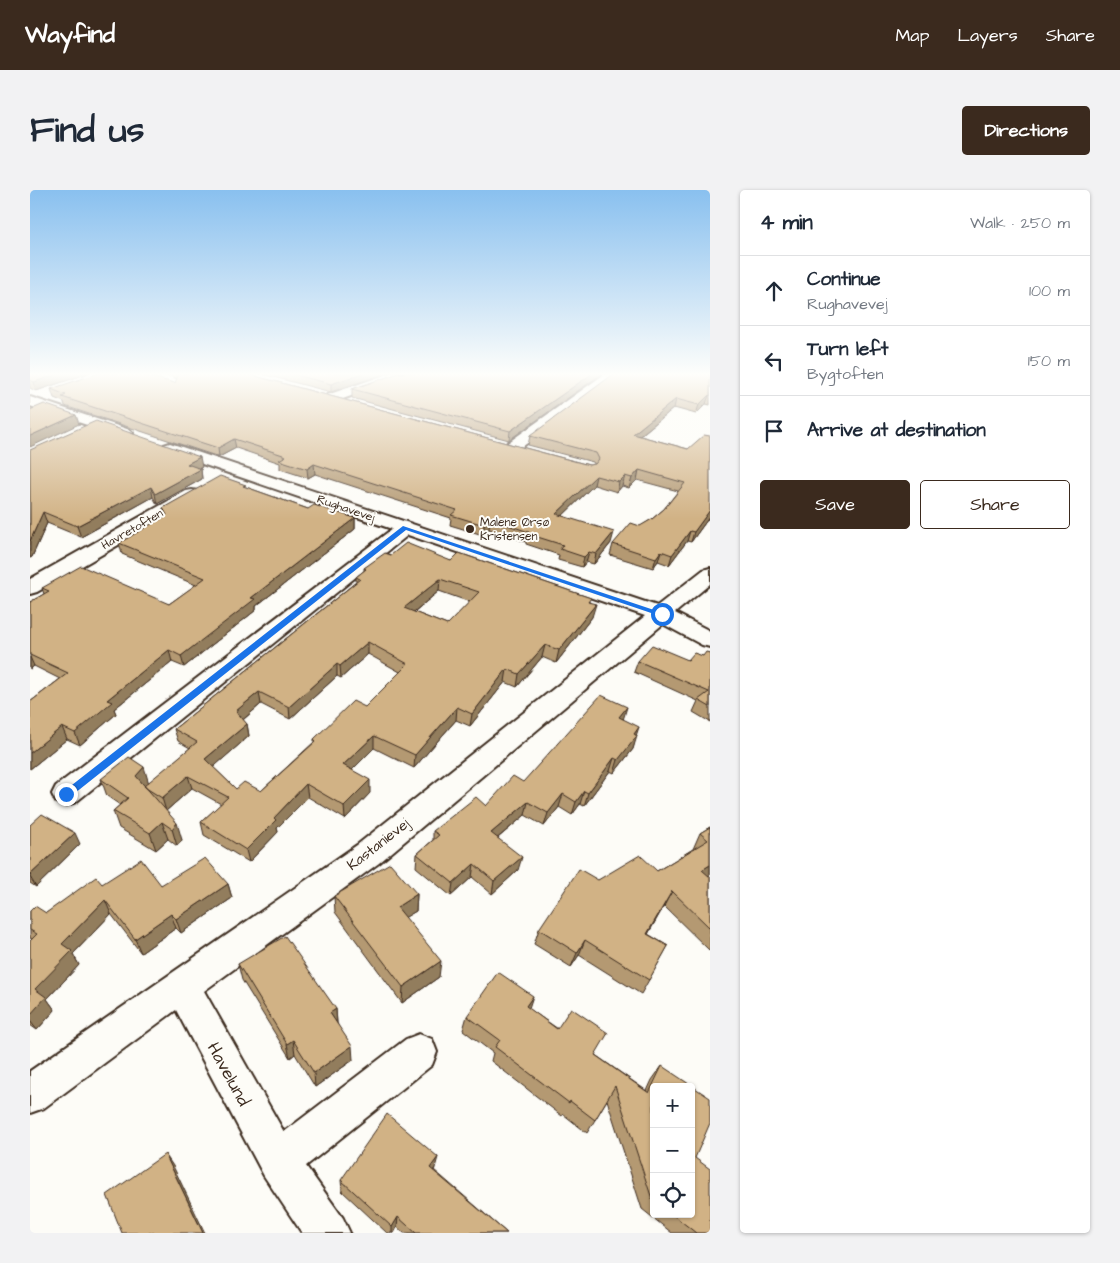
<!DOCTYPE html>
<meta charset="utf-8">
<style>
body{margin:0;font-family:"Architects Daughter",sans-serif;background:#f2f2f3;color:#1f2937}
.controls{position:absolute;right:15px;bottom:15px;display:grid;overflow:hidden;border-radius:5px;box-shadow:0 1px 4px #0004}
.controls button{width:45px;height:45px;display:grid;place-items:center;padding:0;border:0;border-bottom:1px solid #e0e1e3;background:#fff;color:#1f2937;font:25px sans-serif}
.stop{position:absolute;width:15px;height:15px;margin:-11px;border:4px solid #1a73e8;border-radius:50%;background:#fff}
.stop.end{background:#1a73e8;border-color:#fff;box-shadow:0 1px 5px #0008}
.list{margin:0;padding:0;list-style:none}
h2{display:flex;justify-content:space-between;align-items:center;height:65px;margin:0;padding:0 20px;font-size:21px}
h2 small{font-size:16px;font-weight:400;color:#747a83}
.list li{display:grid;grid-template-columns:32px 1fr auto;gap:15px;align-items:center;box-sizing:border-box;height:70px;padding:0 20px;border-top:1px solid #e0e1e3}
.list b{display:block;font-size:19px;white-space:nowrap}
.list p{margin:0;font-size:16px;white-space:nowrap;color:#747a83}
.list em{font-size:16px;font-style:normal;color:#747a83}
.actions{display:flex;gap:10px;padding:15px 20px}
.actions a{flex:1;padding:11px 0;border:1px solid #3b2a1e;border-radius:5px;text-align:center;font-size:18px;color:#3b2a1e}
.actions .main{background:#3b2a1e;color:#fff}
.icon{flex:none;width:28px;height:28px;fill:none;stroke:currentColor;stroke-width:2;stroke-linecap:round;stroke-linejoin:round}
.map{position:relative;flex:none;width:680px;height:1043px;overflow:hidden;border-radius:5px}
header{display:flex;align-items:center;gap:30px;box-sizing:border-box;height:70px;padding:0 25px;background:#3b2a1e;color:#fff}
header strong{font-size:24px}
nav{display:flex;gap:28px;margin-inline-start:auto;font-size:18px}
.intro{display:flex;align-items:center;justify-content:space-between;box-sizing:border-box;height:120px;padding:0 30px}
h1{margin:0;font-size:35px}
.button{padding:12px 22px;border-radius:5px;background:#3b2a1e;color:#fff;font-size:18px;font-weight:700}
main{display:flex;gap:30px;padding:0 30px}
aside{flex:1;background:#fff;border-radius:5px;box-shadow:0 1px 4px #0004}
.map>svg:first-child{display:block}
</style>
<header>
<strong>Wayfind</strong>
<nav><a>Map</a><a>Layers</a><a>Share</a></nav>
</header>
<div class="intro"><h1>Find us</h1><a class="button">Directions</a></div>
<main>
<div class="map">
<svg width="680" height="1043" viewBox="0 0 680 1043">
<rect width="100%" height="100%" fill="#fdfcf7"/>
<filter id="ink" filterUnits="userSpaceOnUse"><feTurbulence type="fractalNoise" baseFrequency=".02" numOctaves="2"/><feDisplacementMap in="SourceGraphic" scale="10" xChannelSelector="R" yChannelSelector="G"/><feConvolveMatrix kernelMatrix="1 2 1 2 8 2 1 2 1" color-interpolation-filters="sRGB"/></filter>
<g filter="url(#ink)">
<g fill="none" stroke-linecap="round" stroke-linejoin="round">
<g stroke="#3b2a1e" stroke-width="4">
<path id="minor" d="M361 183H379L377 186 307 211H297L295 208 297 205Z
M576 183H591L488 260H476L474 257 476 254Z
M0 207 100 240 103 243 100 246H90L0 216Z
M140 253 627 416 673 380 680 378V394L645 423 680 441V457L672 455 633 434 349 673 174 801 254 942 376 849 389 844 402 849 407 862 402 875 276 976 313 1028 320 1043H272L234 986 146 820 14 918 0 923V881L327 655 615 426 378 345 46 612 36 615 26 612 22 604 26 596 362 339 134 261 132 258 134 255Z
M162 300 168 301 171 305 168 309 7 402 0 404V389L156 301Z"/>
</g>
<use href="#minor" fill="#fdfcf7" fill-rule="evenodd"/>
</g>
<path fill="#b49972" stroke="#3b2a1e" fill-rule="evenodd" d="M0 183H59L6 201 0 198Z
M133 183H214L559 275H565L563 272 498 255 500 246 680 183V215L676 214 666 224 644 218 610 246 658 259 680 326 661 352 657 351 639 375 628 371 623 378 580 365 583 354 622 329 634 319 648 301 607 290 599 298 592 296 587 302 564 295 532 326 581 353 564 374 556 372 552 377 528 370 529 365 496 354V352L459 339 453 345 420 335 421 328 285 284 278 288 250 279V273L206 258 189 267 35 216 34 212 24 208 21 199 145 193 147 189Z
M228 183H357L301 202Z
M369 183H573L479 250 322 208V199Z
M0 260 172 277 169 278 171 279 172 289 127 314 123 307 51 347 17 333 2 367 0 368Z
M216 297 278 319 325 328V339L226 416V420L154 477 142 472 84 519 86 524 50 555 37 549 0 579V512L30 489 4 476 0 479V412L14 404 12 398 139 414 166 395 92 364 89 353 135 327 133 318Z
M361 365 421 371 560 412 562 427 526 473 512 467 487 497 475 492 440 536 426 530 384 578 344 558 322 580 340 603 315 629 278 607 247 638 248 642 219 672 174 645 171 632 191 614 162 598 136 621 152 650 147 656 138 649 126 660 89 638 83 621 90 615 77 606 71 589 119 593 160 558 148 551 144 539 326 392V387L334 381V378ZM409 401 440 412 417 435 384 422ZM338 464 370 482 335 517 284 549V552L231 601 206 599 183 577 219 546 217 534 213 530 231 514 260 529 307 486 311 488Z
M680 463V532L663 522 668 511 604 482 608 471 658 470 673 466Z
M593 529 606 546 603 559 584 583 580 581 554 616 550 614 542 625 529 617 514 636 495 625 468 648 488 680 462 704 442 687 421 706 386 677 387 664 403 650V641L456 616 493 592Z
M0 635 50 654 6 697 0 693Z
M680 637V685L678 686 680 687V761L634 716 618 744 638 756 611 804 549 765 541 777 504 754 509 739 568 690 627 681 663 659 670 643Z
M72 694 131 695 198 694 202 708 151 743 146 738 111 763 81 724 43 764 49 775 17 809 25 820 7 840 0 835V751L2 749 0 748V721L16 723Z
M387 704 386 721 375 727 409 787 372 813 305 722 304 706Z
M208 774 306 819 307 833 323 870 285 897 265 864 260 868 212 790Z
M498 818 617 901 622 890 632 876 665 968 680 1043H642L612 1019 577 910 557 943 533 924 532 926 461 871 463 863 433 840 437 826ZM624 897 661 1024H624Z
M405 978 404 980 477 1043H374L367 1037 364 1043H357L312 1001 311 990Z"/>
<path fill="#927d5d" stroke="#3b2a1e" d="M31 183H59L6 201 4 192Z
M333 183H357L301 202V194Z
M563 183H573L479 250 480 241Z
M679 205 676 214 666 224 669 215Z
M646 209 644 218 601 253 603 244Z
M46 225 49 234 0 257V246Z
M204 249 206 258 189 267 188 258Z
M170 267 172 277 159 284 157 274Z
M284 274 285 284 278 288 277 279Z
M171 279 172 289 127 314 125 304Z
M609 280 607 290 599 298 602 288Z
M566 286 564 295 524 334 526 324Z
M595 286 592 296 587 302 589 292Z
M121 297 123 307 51 347 47 336Z
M680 320V326L661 352 664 342Z
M13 322 17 333 2 367 0 368V351Z
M325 328V339L226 416V420L154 477 151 466 221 408Z
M460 329 459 339 453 345 454 335Z
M660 341 657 351 639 375 642 365Z
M584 342 581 353 564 374 566 364Z
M631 361 628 371 623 378 626 368Z
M559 362 556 372 552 377 554 367Z
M410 389 409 401 374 430V418Z
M566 414 562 427 526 473 529 460Z
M338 452V464L311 488 310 476Z
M515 455 512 467 487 497 489 484Z
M139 460 142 472 84 519 86 524 50 555 45 543 77 510Z
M0 467 4 476 0 479Z
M307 474V486L260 529 259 517Z
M477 479 475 492 440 536 442 524Z
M229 502 231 514 208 534 206 521Z
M427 517 426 530 384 578 385 565Z
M597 517 593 530 589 527Z
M217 534 219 546 178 582 175 569Z
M32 537 37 549 0 579V563Z
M609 537 605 549 607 546 603 559 584 583 588 570 604 544Z
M344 546V558L314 588 313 575Z
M584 568 580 581 554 616 558 603Z
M114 577 119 594 116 598 106 586Z
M158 586 162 598 136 621 132 608Z
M340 590V603L315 629 314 616Z
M276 594 278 607 247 638 248 642 219 672 216 660 244 628Z
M554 601 550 614 542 625 546 612Z
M533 604 529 617 514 636 518 623Z
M498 612 495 625 458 656 461 643Z
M132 632 138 649 126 660 120 643Z
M147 633 152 650 147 656 142 639Z
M45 643 50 654 6 697 0 687V685Z
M492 667 488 680 462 704 464 691Z
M444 674 442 687 421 706 423 693Z
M680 675V685L664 695 672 680Z
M198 694 202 708 151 743 146 729Z
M642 701 634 716 610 758 617 744Z
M387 704 386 721 366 733 367 717Z
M75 710 81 724 43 764 49 775 17 809 25 820 7 840 0 831V825L5 799 32 754Z
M141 724 146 738 111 763 105 749Z
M555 750 549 765 541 777 547 763Z
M411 771 409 787 372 813 373 797Z
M503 806 498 821 496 816Z
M306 819 307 834 300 823Z
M263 850 265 864 260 868 257 854Z
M322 856 323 870 285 897 284 883Z
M135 964 143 976 175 1043H173Z
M408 967 405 978 398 989 400 978Z
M368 1027 367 1037 364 1043H362V1037Z"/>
<path fill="#d1b285" stroke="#3b2a1e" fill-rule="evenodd" d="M0 183H31L4 192 0 190Z
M69 183H105L145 193 149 183H148H214L559 275 565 274 569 269 566 263 500 246 585 183H680V206L679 205 669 215 646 209 603 244 658 259 674 245 680 246V320L664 342 660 341 642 365 631 361 626 368 583 354 601 333 610 336 622 329 634 319 655 293 609 280 602 288 595 286 589 292 566 286 526 324 584 342 566 364 559 362 554 367 530 359 533 355 498 344 499 342 460 329 454 335 421 325 427 320 284 274 277 279 249 270 256 266 204 249 188 258 32 207 36 205 21 199Z
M258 183H333L301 194Z
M369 183H563L480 241 322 199Z
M14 214 46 225 0 246V220Z
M66 231 170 267 157 274 171 279 125 304 121 297 47 336 13 322 0 351V260Z
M190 286 216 295 213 296 278 319 284 315 325 328 221 408 225 409 151 466 139 460 77 510 82 512 45 543 32 537 0 563V512L38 483 0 465V412L19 401 12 398 51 376 139 414 175 388 89 353 137 325 133 318Z
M376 353 421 371 429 363 561 408 558 412 566 414 529 460 515 455 489 484 477 479 442 524 427 517 385 565 344 546 313 575 340 590 314 616 276 594 244 628 246 630 216 660 171 632 198 607 158 586 132 608 116 598 114 596 167 552 144 539 330 389 326 387 336 379 334 378 355 363 361 365ZM410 389 449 402 417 435 374 418ZM338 452 378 474 335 517 323 511 284 549 286 551 231 601 214 592 206 599 175 569 217 534 206 521 229 502 259 517 307 474 310 476Z
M622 455 658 470 664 463 673 466 676 462 680 463V517L668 510 679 502 608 471Z
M571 505 597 517 589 527 609 537 604 544 607 546 588 570 584 568 558 603 554 601 546 612 533 604 518 623 498 612 461 643 492 667 464 691 444 674 423 693 387 664 409 645 403 641 446 607 456 616 483 586 493 592Z
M99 567 114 577 106 586 147 633 142 639 132 632 120 643 83 621 98 608 71 589Z
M12 624 45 643 0 685V635Z
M680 637V675L672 680 680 687V738L642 701 617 744 638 756 619 790 555 750 547 763 509 739 549 679 568 690 610 665 627 681 678 650 670 643Z
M175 668 198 694 146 729 141 724 105 749 75 710 32 754 42 761 5 799 16 807 0 825V751L7 744 0 740V721L5 716 16 723 66 687 72 694 111 669 131 695Z
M360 673 387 704 367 717 411 771 373 797 304 706Z
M255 746 306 819 300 823 322 856 284 883 263 850 257 854 208 774Z
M468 782 503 806 496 816 527 839 541 818 578 843 565 865 619 903 632 876 680 908V933L665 968 680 979V1043H666L642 1024H661V897H624V1010L622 1009 585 896 565 930 540 911 539 913 465 857 470 850 437 826Z
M357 924 408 967 400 978 477 1043H386L368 1027 362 1037 311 990Z
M135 964 173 1043H92L77 1005Z"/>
</g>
<linearGradient id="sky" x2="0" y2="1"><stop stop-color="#89c0ef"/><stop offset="0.56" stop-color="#fefefb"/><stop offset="1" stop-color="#fefefb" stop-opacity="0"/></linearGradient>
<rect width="680" height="329" fill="url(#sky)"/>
<path fill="#1a73e8" d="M373 336 636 424 630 426 376 340 40 607H33V602Z"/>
<circle fill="#3b2a1e" stroke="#fdfcf7" stroke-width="2" cx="440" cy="339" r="5"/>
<g text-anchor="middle" stroke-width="4" stroke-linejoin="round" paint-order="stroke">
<g font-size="12" fill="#3b2a1e" stroke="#fdfcf7">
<text transform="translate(316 318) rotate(19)" y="4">Rughavevej</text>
<text transform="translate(102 339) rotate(-30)" y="4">Havretoften</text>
</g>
<g font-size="12" fill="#3b2a1e" stroke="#fdfcf7" text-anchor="start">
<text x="450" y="336">Malene Ørsø<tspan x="450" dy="14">Kristensen</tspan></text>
</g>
<g font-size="15" fill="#3b2a1e" stroke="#fdfcf7">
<text transform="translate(348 654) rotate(-38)" y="5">Kastanievej</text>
</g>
<g font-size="18" fill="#3b2a1e" stroke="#fdfcf7">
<text transform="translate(199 884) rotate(61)" y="6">Havelund</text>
</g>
</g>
</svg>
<div class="controls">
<button>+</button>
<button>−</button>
<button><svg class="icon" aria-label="locate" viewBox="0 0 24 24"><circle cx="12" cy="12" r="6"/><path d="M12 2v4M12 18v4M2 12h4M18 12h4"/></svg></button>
</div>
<div class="stop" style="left:632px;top:424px"></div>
<div class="stop end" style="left:36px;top:604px"></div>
</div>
<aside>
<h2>4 min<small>Walk · 250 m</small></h2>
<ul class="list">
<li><svg class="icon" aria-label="ahead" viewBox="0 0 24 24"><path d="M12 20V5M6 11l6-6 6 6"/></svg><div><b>Continue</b><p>Rughavevej</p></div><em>100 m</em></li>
<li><svg class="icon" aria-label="left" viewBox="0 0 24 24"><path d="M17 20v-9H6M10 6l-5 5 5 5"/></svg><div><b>Turn left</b><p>Bygtoften</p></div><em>150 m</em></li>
<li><svg class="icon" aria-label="arrive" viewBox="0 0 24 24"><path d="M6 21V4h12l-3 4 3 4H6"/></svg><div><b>Arrive at destination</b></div></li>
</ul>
<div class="actions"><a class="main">Save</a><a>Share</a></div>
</aside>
</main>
